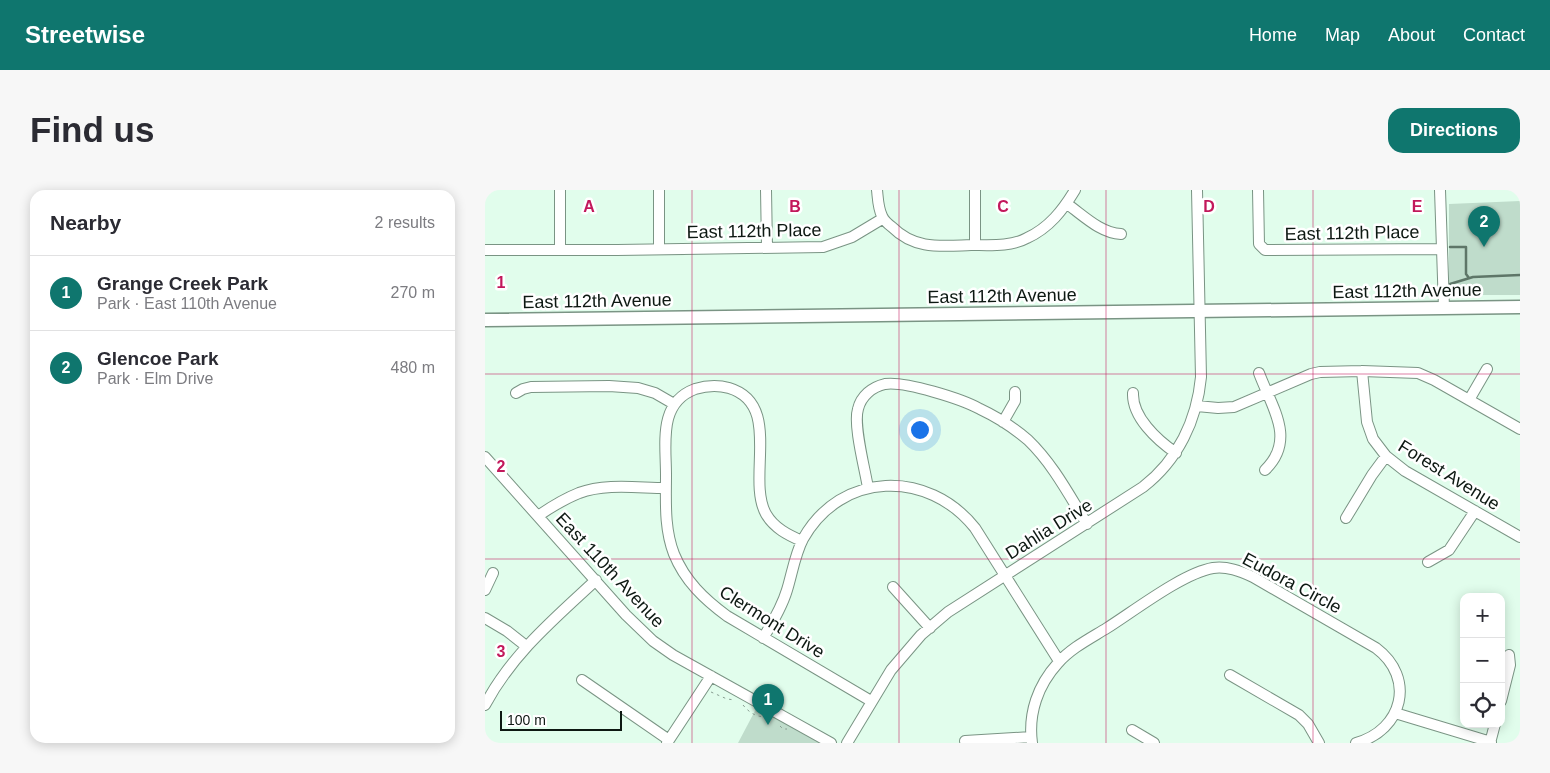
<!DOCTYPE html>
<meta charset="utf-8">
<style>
body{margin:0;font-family:Helvetica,sans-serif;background:#f7f7f7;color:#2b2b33}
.controls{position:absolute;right:15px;bottom:15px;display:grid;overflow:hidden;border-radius:10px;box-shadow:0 2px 12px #0003}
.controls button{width:45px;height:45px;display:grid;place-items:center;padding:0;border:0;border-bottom:1px solid #e1e1e2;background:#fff;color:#2b2b33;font:25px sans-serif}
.scale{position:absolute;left:15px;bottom:12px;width:122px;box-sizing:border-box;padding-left:5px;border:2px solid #0d1812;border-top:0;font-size:14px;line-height:18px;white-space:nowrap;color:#0d1812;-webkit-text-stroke:4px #fff;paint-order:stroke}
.you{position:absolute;left:434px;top:239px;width:18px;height:18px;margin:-12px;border:4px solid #fff;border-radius:50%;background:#1a73e8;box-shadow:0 0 0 8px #1a73e833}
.badge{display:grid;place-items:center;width:32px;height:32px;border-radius:50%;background:#0f766e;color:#fff;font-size:16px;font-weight:700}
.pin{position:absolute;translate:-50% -41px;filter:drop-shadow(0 1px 2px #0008)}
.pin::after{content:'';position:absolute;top:26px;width:18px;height:15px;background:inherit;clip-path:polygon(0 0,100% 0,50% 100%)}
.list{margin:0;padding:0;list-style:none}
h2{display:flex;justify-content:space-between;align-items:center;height:65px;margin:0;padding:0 20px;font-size:21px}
h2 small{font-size:16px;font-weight:400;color:#7c7c81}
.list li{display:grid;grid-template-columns:32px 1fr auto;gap:15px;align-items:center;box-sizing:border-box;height:75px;padding:0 20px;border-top:1px solid #e1e1e2}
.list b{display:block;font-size:19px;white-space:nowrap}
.list p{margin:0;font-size:16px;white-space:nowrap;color:#7c7c81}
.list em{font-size:16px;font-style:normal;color:#7c7c81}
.icon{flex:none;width:28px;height:28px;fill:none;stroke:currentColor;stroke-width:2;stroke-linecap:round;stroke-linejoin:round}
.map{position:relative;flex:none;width:1035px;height:553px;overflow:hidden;border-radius:15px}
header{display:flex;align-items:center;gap:30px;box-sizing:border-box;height:70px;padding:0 25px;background:#0f766e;color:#fff}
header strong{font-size:24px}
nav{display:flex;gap:28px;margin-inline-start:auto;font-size:18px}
.intro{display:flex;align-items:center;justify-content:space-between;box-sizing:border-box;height:120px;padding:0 30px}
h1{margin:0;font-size:35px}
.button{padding:12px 22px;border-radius:15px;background:#0f766e;color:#fff;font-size:18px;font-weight:700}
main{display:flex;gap:30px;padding:0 30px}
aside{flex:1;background:#fff;border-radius:15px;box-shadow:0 2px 12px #0003}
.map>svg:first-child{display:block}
</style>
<header>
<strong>Streetwise</strong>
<nav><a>Home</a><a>Map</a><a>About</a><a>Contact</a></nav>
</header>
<div class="intro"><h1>Find us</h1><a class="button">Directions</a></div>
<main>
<aside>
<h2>Nearby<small>2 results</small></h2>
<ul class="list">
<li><span class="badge">1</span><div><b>Grange Creek Park</b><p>Park · East 110th Avenue</p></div><em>270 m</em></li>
<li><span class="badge">2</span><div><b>Glencoe Park</b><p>Park · Elm Drive</p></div><em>480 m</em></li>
</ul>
</aside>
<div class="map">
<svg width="1035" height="553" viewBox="0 0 1035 553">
<rect width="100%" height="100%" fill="#e1fdec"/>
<path fill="#bfdccb" d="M1035 11V105H970L964 100V14Z
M272 517 335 553H253Z"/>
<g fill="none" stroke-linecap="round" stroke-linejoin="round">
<path stroke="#5e7668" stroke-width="2.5" d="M965 57H981V84L984 88
M965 94 988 87 1035 85"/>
<g stroke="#7a9484" stroke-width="12">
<path id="minor" d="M281 0 282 57
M392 0C393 9 393 18 397 26 399 31 403 34 407 37 430 60 456 56 486 55 504 55 526 57 542 48 564 38 578 20 590 0
M490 0V55
M773 0 774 54 780 60 957 59
M955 0 959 118
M582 14C598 25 615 43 636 44
M174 59V0
M0 60H132L338 57 367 47 397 29
M75 60V0
M877 181 882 232 888 249 901 266 920 281 1035 347
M774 183C786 216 812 249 780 280
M31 203 38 199 46 197 124 196 153 198 170 203 189 214
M648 203C647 227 672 250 691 263
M984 210 1002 179
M712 216 733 218 749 217 826 184 835 182 877 181 933 183 949 190 1035 239
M518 232 530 211V202
M0 267 141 425 168 451 188 465 346 553
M383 298C380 279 368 235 373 219 376 206 387 197 400 194 420 191 477 209 495 219 512 227 529 238 543 250 568 274 584 305 602 334
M53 326C66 317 79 309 94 303 121 293 153 298 181 298
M861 328 887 285 901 266
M317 351C303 345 289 338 281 324 261 288 298 214 244 198 233 195 220 196 210 199 173 213 181 253 181 285 181 311 179 338 189 364 200 391 219 409 242 426L386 511
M943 372 964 360 990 321
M408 397 445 438
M0 400 8 383
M0 428 22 441 41 456
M278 448C288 432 297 417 302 400 307 384 310 364 318 349 356 281 443 279 490 338L574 471
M745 485 814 525 823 534 834 553
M97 490 184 550
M1016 511 1025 475 1024 465
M0 515C27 464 69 429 111 390
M910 523 1006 552
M647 540 669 553
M480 551 546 547
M182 553 226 486
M362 553 406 480 436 445 463 422 658 297C693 270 712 230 716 187L712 0
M547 553C543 523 553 495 573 473 586 458 606 448 622 438 649 421 698 383 728 378 742 376 755 381 768 387L891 458C931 488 918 540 871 553
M1005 553 1010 534"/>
</g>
<g stroke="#7a9484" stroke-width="15">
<path id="tertiary" d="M0 130 1035 117"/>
</g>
<path stroke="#899e92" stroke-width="1" stroke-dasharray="2.5 4" stroke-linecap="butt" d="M226 502 242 509 250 510
M258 515C264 522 269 526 279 527
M295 536 298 539H302"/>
<use href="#minor" stroke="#fff" stroke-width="10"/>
<use href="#tertiary" stroke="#fff" stroke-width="12"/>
</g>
<path fill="none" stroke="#c2185b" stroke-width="1" stroke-opacity="0.55" d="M207 0V553M414 0V553M621 0V553M828 0V553M0 184H1035M0 369H1035"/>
<g text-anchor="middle" stroke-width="5" stroke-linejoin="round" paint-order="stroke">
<g font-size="18" fill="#0d1812" stroke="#fff">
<text transform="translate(269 41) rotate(-1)" y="6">East 112th Place</text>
<text transform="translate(867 43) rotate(-1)" y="6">East 112th Place</text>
<text transform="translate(922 101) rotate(-1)" y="6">East 112th Avenue</text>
<text transform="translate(517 106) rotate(-1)" y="6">East 112th Avenue</text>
<text transform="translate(112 111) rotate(-1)" y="6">East 112th Avenue</text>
<text transform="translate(964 285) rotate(32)" y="6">Forest Avenue</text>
<text transform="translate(564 339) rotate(-32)" y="6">Dahlia Drive</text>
<text transform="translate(125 380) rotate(47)" y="6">East 110th Avenue</text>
<text transform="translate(807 393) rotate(28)" y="6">Eudora Circle</text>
<text transform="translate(287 432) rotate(32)" y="6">Clermont Drive</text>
</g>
</g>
<g font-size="16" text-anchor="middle" font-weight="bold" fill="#c2185b" stroke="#fff" stroke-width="5" stroke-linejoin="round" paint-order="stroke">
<text x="104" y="22">A</text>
<text x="310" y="22">B</text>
<text x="518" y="22">C</text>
<text x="724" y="22">D</text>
<text x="932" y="22">E</text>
<text x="16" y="98">1</text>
<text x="16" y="282">2</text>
<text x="16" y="467">3</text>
</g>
</svg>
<div class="controls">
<button>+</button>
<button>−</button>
<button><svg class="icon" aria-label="locate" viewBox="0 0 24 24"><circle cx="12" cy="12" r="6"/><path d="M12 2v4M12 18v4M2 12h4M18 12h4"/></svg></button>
</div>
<div class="scale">100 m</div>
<div class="you"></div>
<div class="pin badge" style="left:283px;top:535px">1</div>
<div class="pin badge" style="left:999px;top:57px">2</div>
</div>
</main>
